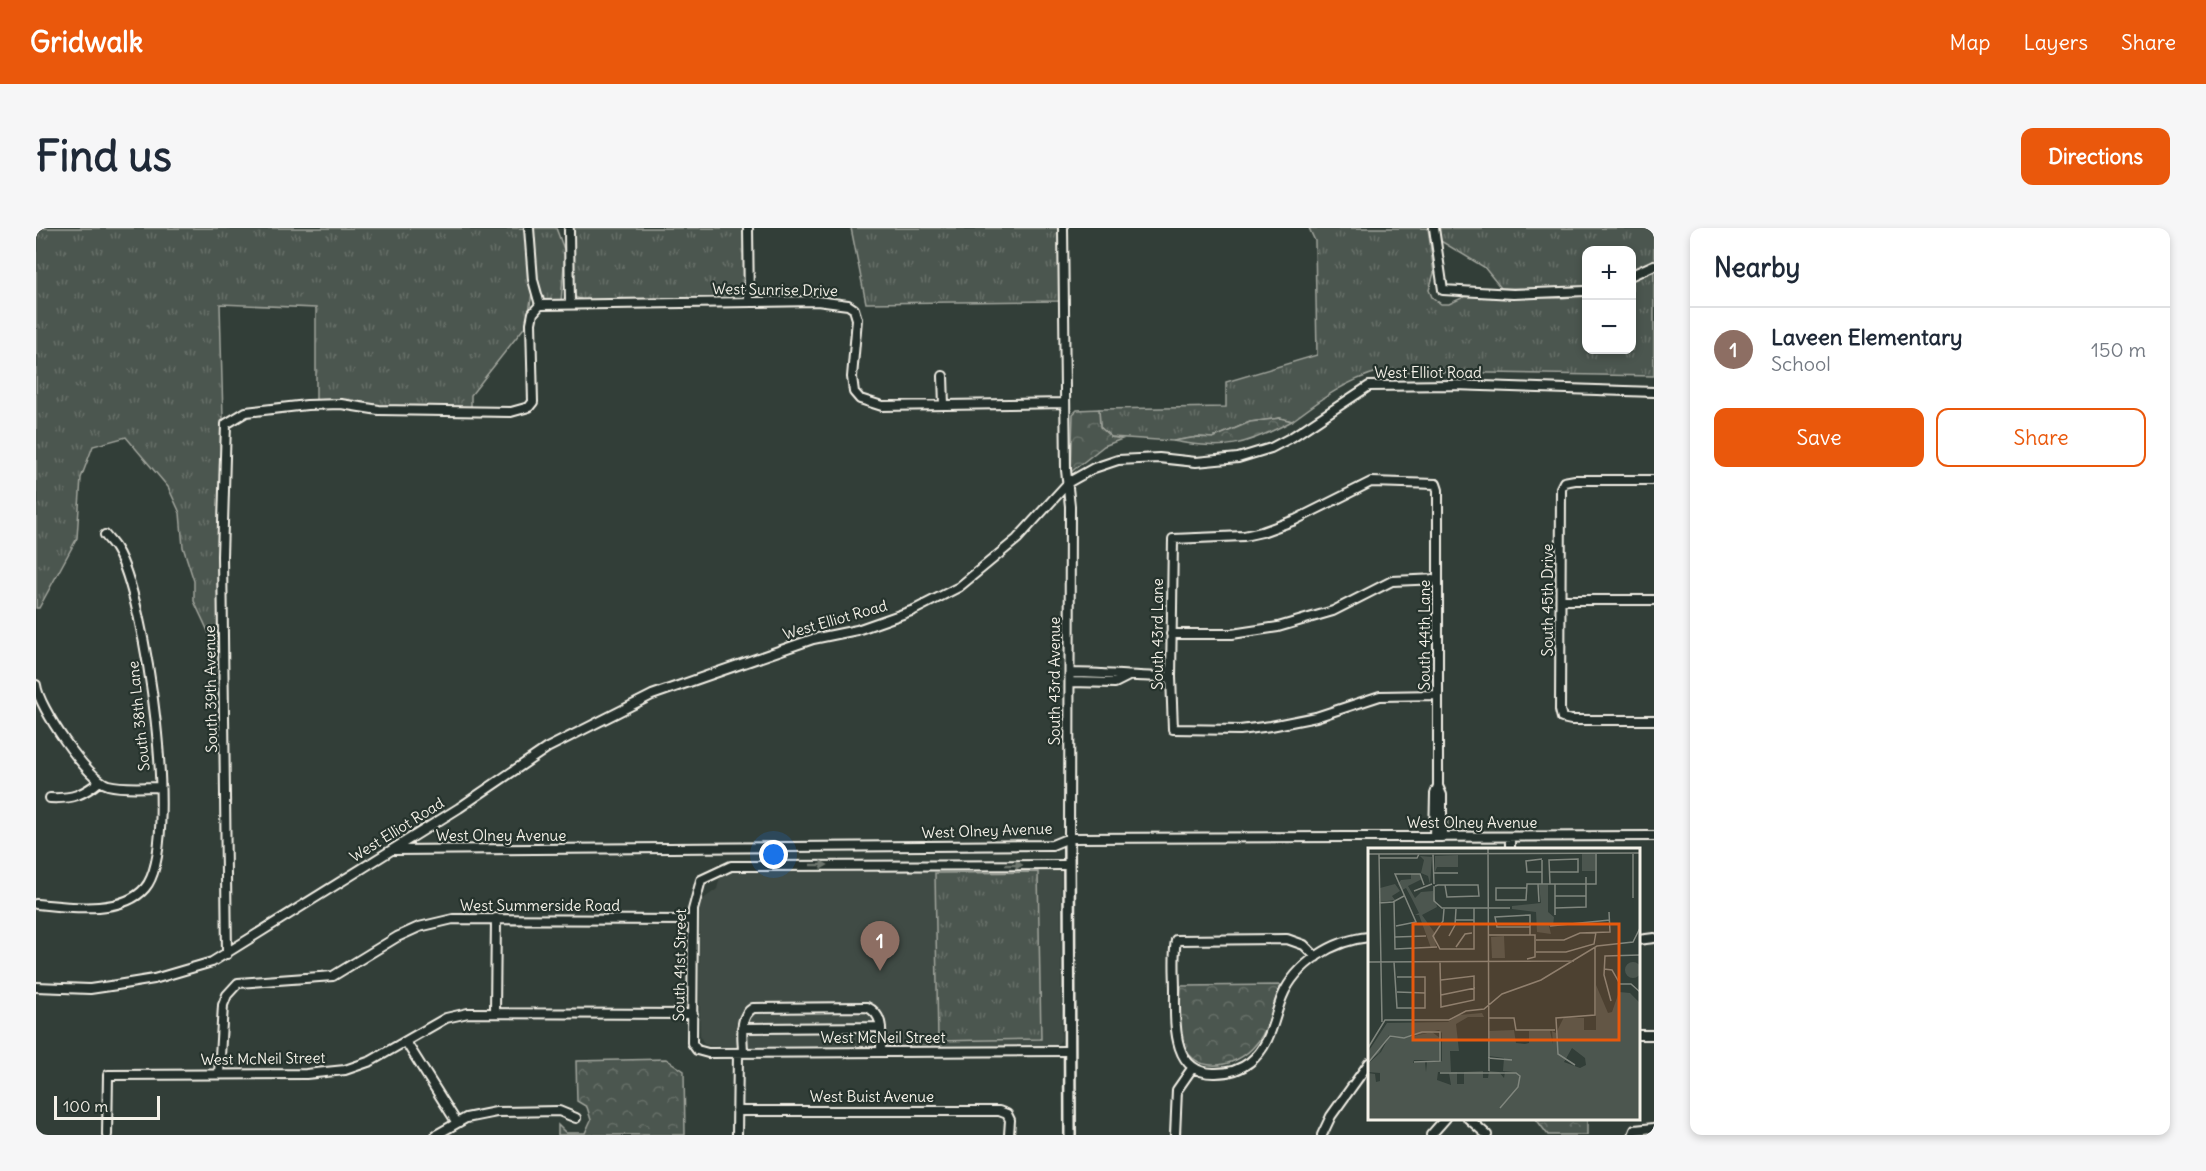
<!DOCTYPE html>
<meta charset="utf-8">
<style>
body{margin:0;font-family:Delius,sans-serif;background:#f6f6f7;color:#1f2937}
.controls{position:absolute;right:18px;top:18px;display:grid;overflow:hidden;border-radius:12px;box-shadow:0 3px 9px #0003}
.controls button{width:54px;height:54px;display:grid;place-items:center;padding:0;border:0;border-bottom:2px solid #e0e1e3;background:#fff;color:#1f2937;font:30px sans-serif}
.scale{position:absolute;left:18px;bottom:15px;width:106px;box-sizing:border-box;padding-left:6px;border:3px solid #f4f1e8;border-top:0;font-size:16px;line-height:21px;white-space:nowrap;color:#f4f1e8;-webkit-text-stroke:4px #26332d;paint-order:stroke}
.you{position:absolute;left:738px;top:627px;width:21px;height:21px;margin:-15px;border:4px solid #fff;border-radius:50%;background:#1a73e8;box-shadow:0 0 0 9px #1a73e833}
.badge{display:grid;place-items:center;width:39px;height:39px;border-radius:50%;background:#ea580c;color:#fff;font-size:20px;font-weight:700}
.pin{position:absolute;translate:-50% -50px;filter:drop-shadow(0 2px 3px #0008)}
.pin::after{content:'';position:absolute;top:32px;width:21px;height:18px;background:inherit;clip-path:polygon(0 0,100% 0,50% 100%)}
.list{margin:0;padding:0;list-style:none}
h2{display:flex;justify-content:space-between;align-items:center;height:78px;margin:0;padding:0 24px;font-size:26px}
h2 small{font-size:20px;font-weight:400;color:#747a83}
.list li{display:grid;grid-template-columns:39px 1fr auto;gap:18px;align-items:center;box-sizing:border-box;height:84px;padding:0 24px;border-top:2px solid #e0e1e3}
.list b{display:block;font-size:22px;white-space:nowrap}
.list p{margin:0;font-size:20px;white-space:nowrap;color:#747a83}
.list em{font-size:20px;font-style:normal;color:#747a83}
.actions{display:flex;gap:12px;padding:18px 24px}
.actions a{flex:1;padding:14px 0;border:2px solid #ea580c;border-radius:12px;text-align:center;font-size:21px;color:#ea580c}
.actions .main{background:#ea580c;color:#fff}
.map{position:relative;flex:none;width:1618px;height:907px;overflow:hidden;border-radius:12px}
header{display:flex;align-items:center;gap:36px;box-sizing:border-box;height:84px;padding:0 30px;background:#ea580c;color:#fff}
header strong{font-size:28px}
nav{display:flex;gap:33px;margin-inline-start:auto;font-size:21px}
.intro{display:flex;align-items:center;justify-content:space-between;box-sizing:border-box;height:144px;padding:0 36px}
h1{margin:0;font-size:42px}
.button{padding:15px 27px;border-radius:12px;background:#ea580c;color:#fff;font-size:21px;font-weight:700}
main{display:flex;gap:36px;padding:0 36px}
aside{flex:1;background:#fff;border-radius:12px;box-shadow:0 3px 9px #0003}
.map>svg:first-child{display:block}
</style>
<header>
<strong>Gridwalk</strong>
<nav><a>Map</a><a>Layers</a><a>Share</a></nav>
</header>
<div class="intro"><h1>Find us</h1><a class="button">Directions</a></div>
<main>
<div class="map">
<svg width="1618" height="907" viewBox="0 0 1618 907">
<defs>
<pattern id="grass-tufts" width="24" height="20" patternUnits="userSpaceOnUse" patternTransform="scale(1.5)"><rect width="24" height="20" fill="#4c564f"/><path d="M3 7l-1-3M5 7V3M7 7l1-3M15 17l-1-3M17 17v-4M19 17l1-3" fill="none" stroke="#666f68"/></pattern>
<pattern id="forest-crowns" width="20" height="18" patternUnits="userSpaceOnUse" patternTransform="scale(1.5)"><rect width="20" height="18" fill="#4c564f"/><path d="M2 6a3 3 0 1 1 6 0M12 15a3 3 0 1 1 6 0" fill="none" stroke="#666f68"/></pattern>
</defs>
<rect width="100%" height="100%" fill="#323e38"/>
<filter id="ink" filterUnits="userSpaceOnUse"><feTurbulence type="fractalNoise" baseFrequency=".0167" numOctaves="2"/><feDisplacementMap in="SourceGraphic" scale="12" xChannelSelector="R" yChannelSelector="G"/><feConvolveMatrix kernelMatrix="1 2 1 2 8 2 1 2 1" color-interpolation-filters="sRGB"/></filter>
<g filter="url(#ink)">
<path fill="#404b44" d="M693 641H1025V812L1020 818H674L668 816 664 808 663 678 666 672 681 661 685 645Z"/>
<path fill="url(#grass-tufts)" stroke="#a0a49c" stroke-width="1.5" d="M0 0H490L496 65 491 96 435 167V179L343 180 280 174V80L184 76 187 190 182 330 184 429 158 373V353L147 319 144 285 132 259 90 209 57 218 45 250 41 310 3 380H0Z
M496 0H520L529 24 525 74H508L503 67Z
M537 0H708L710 71 547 72 539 69 536 64Z
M815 0H1023L1024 73 830 75Z
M1273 0H1392L1398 45 1393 62 1396 69 1405 76H1413L1430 68 1527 70 1550 67V122H1596V52L1618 43V148L1345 143C1310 152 1284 172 1256 193L1244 190 1214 194 1177 210 1162 209 1137 213 1075 209 1064 199 1063 181 1190 179V154L1281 127 1279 13Z
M1402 0H1618V33L1596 42V22H1550V58L1532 61 1465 60 1448 39 1403 12Z
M1002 644 1005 811 902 813 899 645Z"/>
<path fill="url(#forest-crowns)" stroke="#a0a49c" stroke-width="1.5" d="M1063 181 1064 199 1075 209 1086 211 1068 218 1035 244 1037 186 1041 182Z
M1244 190 1256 193C1209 218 1189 223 1137 213L1162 209 1177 210 1214 194Z
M1245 757C1236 776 1234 800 1220 816 1200 842 1153 849 1145 809 1141 794 1145 773 1145 758Z
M630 831 648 843 649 907H522V897L530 905H549L555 892 551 879 541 873 540 833Z
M1500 891H1551V907H1512Z"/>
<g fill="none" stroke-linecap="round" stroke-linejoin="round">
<g stroke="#f4f1e8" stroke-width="12">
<path id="minor" d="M493 0 497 52 504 77
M712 0 713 74
M1027 0 1030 242 1034 278 1033 610
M1398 0 1407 62 1477 66 1550 63
M533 2 534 76
M1596 47 1618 37
M504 77 781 73 812 77 818 81 821 91 816 149 818 164 824 171 846 178 1028 175
M907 148 908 177
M1618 252H1539L1528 254 1525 260 1524 482 1526 490 1535 492H1618
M1526 372H1618
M1135 406H1196L1242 399 1297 383 1356 353 1402 351
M1034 445C1068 445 1101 449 1135 449
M1034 454 1079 455 1091 449
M0 457C2 478 51 551 72 557 88 561 107 559 123 559
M1402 467 1344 468 1280 489 1235 498 1204 502 1137 501 1135 449 1137 311 1208 308 1226 304 1259 292 1335 254 1400 256 1402 262V558L1406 567V609
M14 570C36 571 47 567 64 553
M1398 609 1399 566 1402 558
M357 622 1016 617 1033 610 1618 608
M1474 622V609
M1032 637 695 638 665 652 657 682 656 815 661 822 672 825 1033 823
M0 676C32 679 86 687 109 660 146 618 110 369 80 321 77 316 72 311 69 307
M1602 712 1618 710
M191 726 186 328 190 196 210 184 271 177 305 176 343 182 475 184 493 179 497 174 495 95 497 85 504 77
M1280 729 1268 717 1251 711 1140 712C1137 728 1139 746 1139 763 1139 793 1135 847 1180 845 1193 845 1204 842 1214 834 1235 817 1237 792 1246 769 1260 735 1298 712 1333 709
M0 759 54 761 81 757 118 751 176 734 423 580 511 520 616 467 777 411 821 402 878 382 923 359 981 311 1033 254 1058 240 1082 232 1123 230 1160 234 1202 230 1235 220 1256 209 1333 158 1418 157 1618 164
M459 784 460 690
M706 800 845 799
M1602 807H1618
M370 814 421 895
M707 825C707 810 702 789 717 780L831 779C849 787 845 806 845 824
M183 846 187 777 191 767 202 755 297 748 361 709 383 699 417 691 657 692
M701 883H963L971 886 974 892 973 907
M1432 890 1451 907
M71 907 72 847 270 846 309 842 335 833 410 790 432 785 657 786
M400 907 430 890 460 884 523 883 540 890
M701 907 702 825
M1139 907 1141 862 1157 839
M1286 907 1295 888 1333 835
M1395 907 1410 890
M1597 907 1599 902 1618 900"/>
</g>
<g stroke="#f4f1e8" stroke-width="14">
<path id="tertiary" d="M1033 610 1034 907"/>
</g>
<use href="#minor" stroke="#26332d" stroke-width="8"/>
<use href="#tertiary" stroke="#26332d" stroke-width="9"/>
</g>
<defs><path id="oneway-solid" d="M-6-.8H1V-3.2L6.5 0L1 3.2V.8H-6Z" transform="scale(1.5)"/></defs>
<g fill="#6e766e">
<use href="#oneway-solid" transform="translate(783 637)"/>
<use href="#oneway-solid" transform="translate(978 637)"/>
</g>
</g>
<g text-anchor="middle" stroke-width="4.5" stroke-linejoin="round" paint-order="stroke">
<g font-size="15" fill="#f4f1e8" stroke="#26332d">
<text transform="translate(739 62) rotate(1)" y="5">West Sunrise Drive</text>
<text x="1392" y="150">West Elliot Road</text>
<text transform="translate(1512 372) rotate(-90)" y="5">South 45th Drive</text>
<text transform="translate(799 392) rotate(-16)" y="5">West Elliot Road</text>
<text transform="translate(1122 406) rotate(-90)" y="5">South 43rd Lane</text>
<text transform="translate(1389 407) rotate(-90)" y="5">South 44th Lane</text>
<text transform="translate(1019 453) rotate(-90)" y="5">South 43rd Avenue</text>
<text transform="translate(175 461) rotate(-91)" y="5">South 39th Avenue</text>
<text transform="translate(103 488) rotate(-96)" y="5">South 38th Lane</text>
<text x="1436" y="600">West Olney Avenue</text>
<text transform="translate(361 602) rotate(-32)" y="5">West Elliot Road</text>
<text transform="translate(951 603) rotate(-2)" y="5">West Olney Avenue</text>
<text x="465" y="613">West Olney Avenue</text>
<text x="504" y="683">West Summerside Road</text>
<text transform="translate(644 737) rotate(-89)" y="5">South 41st Street</text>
<text x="847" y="815">West McNeil Street</text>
<text transform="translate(227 831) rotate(-1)" y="5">West McNeil Street</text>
<text x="836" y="874">West Buist Avenue</text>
</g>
</g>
<g transform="translate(1332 620)">
<rect width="272" height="272" fill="#323e38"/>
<path d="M214 6H227V23H214ZM136 88 137 110H124L123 89ZM257 122a8 8 0 1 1 16 0a8 8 0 1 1-16 0ZM228 137 240 165 244 164 251 144 262 145 271 154V271H0V225L7 226 8 234 12 233V225L0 224V216L13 204 21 189 37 190 64 184 72 190 71 212H46L45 215 57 214 58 224 59 214 74 213V185L71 182 34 190 21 187 11 205 0 214V204L19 175 80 174 91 167 114 165 116 169H100L88 176 91 203H82L83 224H70L69 232 83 237 81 225 89 224V236H96V224L115 223V230H120L121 223 131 224 136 230 137 224H145L135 223 136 210 121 208V183L146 182 148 195 157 196 161 195V183H182L185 196 184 183 188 185 196 169 216 170V182H228ZM204 200 217 210 218 217 212 220 196 214Z" fill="#4c564f" fill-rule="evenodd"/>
<path d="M90 7V19H69L67 24V8ZM52 8 64 9 62 36 60 28 53 25 56 12ZM43 26H51L54 31 40 38 47 50 53 44 65 43 69 59 54 67 66 84 68 98 63 100 51 67H47L51 65 44 51 38 40 34 42 30 36 33 32 43 31ZM27 36 32 43 24 48 27 52 12 54V40ZM171 37H180V64L186 69 185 78H181L183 86 169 84 168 64 144 61V58L173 55Z" fill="#4c564f"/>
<path fill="none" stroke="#80867e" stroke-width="1.5" d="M120 0 121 223M0 6 272 5M11 6 14 174M65 6 66 36M265 6V50M11 10H49L51 6M174 11 158 13 159 24H174M174 12V36M182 24H210V11L182 12H181L182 36M65 25H90M170 36 171 54M66 38V53L74 60H142M67 38 70 37H110L111 48 79 49 77 37M158 40H128V52H158L159 36H228V5M46 43 64 36M187 48H218M26 54 27 101 69 99M11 55 25 54 36 48M187 60 218 59V29M76 61 75 73 65 88 72 101H106V60M187 67V36M88 72H106M28 78 48 74 27 26H52L56 37M182 78 242 72M120 87H167V109L159 111M162 87V67L127 69 129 79H162M81 88 87 77 88 61M27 89 58 88M168 92H196L212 85 242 84 241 64M88 99 97 86 104 85M168 104H198L226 96 228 84M0 114 206 113M26 114 29 160H57V129H29M72 114 73 159 106 152V128L73 132M236 121 244 122 252 136H263L272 144M29 144 57 145M73 147 107 140M243 153 236 127 237 108 272 107M120 170H146L148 182H187M0 200 17 172H81L98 163 116 161 134 146 173 132 229 98 265 94 272 80M120 210 144 212M0 215 22 188 36 190 54 184H72V213L46 214M207 217 190 206 188 170 227 167V100M72 225H148L152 228 150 239 132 260"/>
<path fill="#e8590c" fill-opacity="0.15" stroke="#e8590c" stroke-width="3" d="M45 76H251V192H45Z"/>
<rect width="272" height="272" fill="none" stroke="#f4f1e8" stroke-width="3"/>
</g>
</svg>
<div class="controls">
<button>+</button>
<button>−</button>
</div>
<div class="scale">100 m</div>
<div class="you"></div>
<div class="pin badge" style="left:844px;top:743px;background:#8d6e63">1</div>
</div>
<aside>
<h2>Nearby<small></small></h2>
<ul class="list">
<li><span class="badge" style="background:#8d6e63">1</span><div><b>Laveen Elementary</b><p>School</p></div><em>150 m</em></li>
</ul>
<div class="actions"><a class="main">Save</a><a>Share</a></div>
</aside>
</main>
